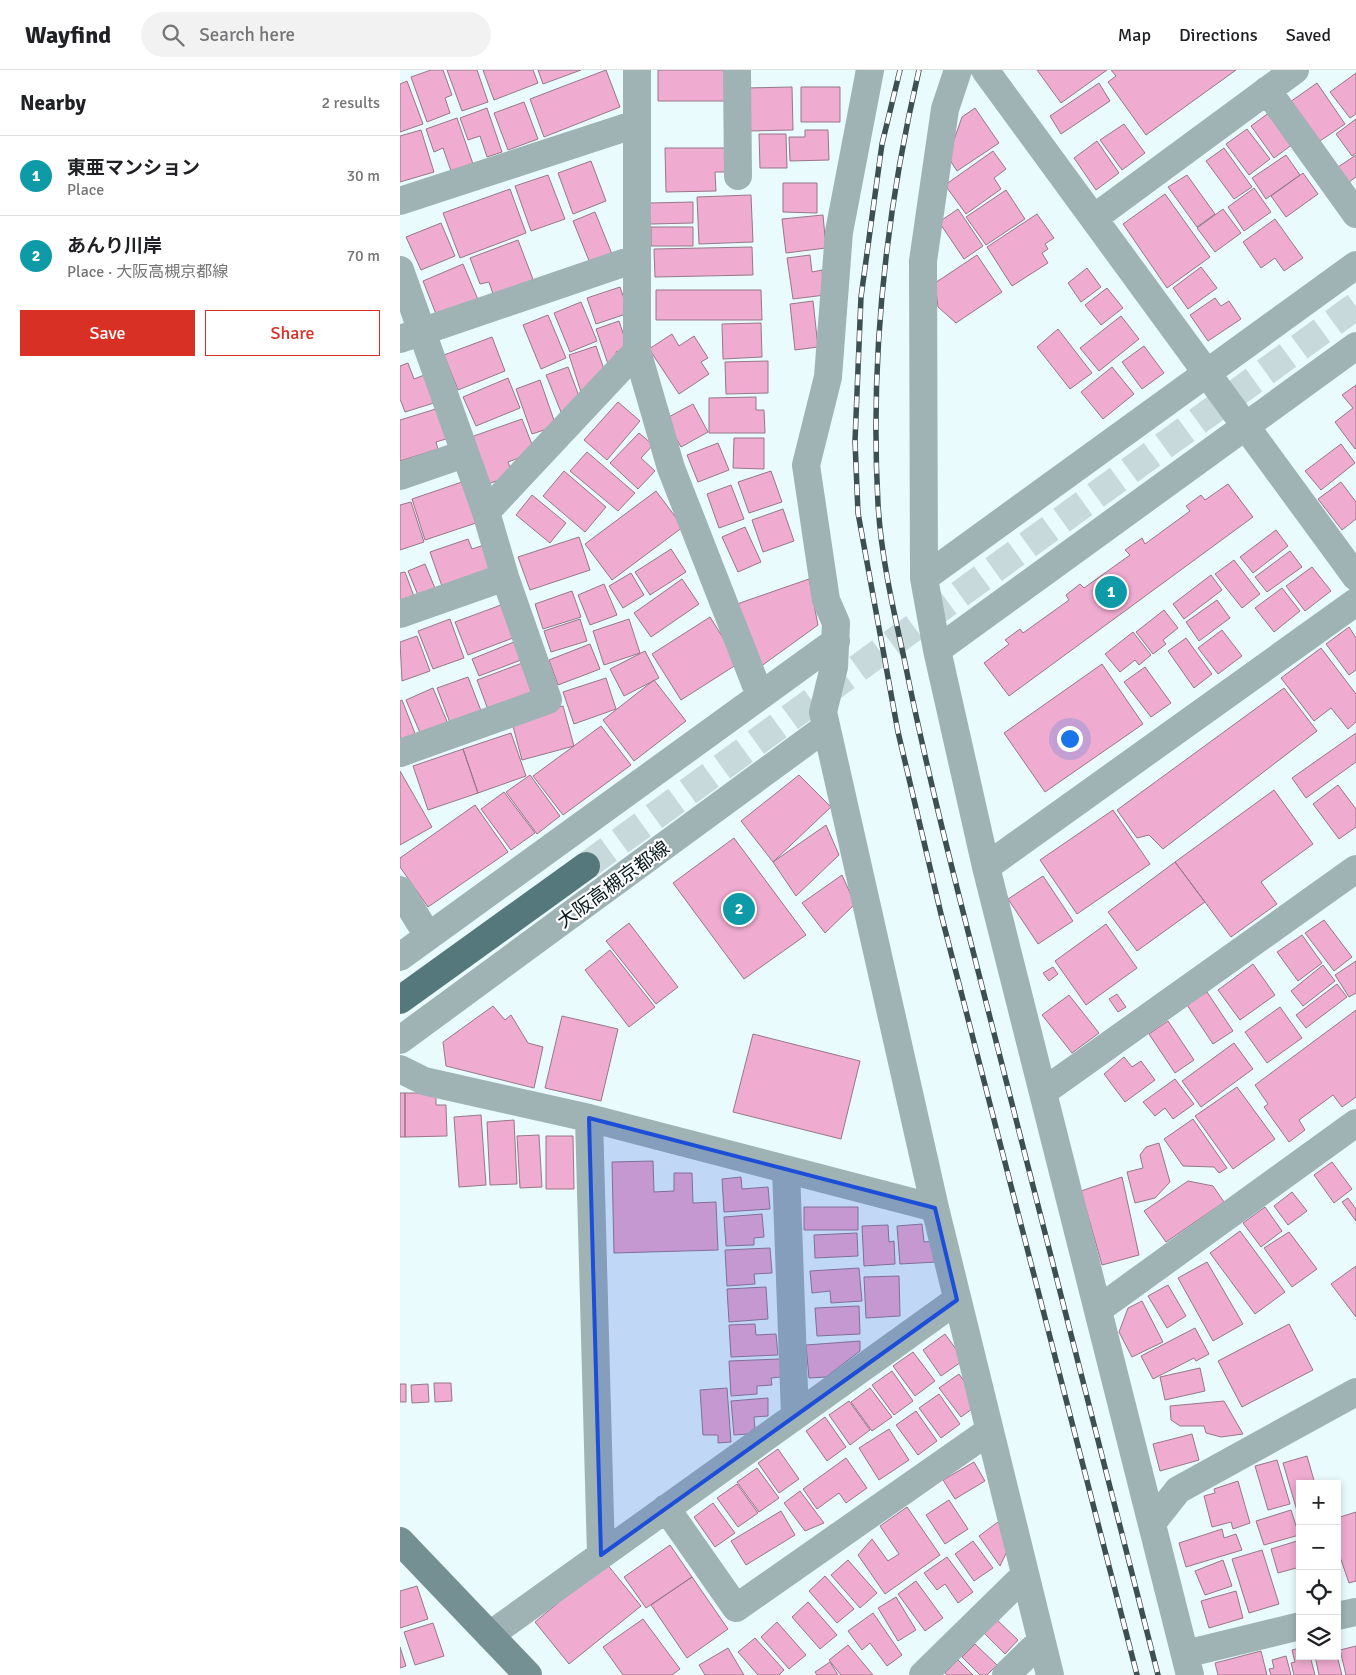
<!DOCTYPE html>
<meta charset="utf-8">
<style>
body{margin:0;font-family:Signika,"Noto Sans JP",sans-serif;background:#f2f2f2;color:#202124}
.controls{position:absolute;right:15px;bottom:15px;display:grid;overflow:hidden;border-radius:0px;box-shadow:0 2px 8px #0003}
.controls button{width:45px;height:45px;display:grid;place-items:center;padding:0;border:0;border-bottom:1px solid #e0e0e0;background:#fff;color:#202124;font:25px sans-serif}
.you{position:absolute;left:669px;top:668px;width:18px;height:18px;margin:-12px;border:4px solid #fff;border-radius:50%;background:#1a73e8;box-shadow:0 0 0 8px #1a73e833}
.badge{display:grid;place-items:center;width:32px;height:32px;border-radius:50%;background:#d93025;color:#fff;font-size:16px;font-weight:700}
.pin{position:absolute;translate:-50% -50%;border:2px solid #fff;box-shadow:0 1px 5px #0006}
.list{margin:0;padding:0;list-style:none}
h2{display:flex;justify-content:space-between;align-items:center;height:65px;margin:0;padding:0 20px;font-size:21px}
h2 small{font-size:16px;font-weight:400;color:#757577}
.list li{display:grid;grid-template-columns:32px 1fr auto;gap:15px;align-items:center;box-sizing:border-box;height:80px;padding:0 20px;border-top:1px solid #e0e0e0}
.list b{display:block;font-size:19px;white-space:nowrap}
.list p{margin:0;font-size:16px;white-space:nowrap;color:#757577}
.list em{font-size:16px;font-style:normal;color:#757577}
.actions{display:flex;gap:10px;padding:15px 20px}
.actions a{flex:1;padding:11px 0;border:1px solid #d93025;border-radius:0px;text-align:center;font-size:18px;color:#d93025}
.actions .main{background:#d93025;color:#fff}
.icon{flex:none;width:28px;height:28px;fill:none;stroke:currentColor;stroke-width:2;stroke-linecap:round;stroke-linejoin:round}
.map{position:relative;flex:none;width:956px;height:1605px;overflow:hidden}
header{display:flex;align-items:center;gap:30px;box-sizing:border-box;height:70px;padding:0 25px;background:#fff;border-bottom:1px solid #e0e0e0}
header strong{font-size:24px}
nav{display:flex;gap:28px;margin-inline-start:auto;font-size:18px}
.search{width:350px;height:45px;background:#f2f2f2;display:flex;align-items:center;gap:12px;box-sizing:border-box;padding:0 18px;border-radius:28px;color:#757577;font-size:19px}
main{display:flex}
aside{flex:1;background:#fff}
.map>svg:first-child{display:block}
</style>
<header>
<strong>Wayfind</strong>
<div class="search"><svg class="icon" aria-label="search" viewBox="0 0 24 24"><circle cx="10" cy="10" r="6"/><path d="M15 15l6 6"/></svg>Search here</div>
<nav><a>Map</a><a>Directions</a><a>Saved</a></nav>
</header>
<main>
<aside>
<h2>Nearby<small>2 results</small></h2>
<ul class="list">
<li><span class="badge" style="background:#0f9aa8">1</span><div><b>東亜マンション</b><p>Place</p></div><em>30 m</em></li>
<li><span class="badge" style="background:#0f9aa8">2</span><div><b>あんり川岸</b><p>Place · 大阪高槻京都線</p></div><em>70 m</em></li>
</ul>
<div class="actions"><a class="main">Save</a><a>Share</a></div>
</aside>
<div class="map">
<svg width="956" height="1605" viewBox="0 0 956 1605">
<rect width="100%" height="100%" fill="#e9fbfd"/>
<path fill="#efabd0" stroke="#977788" d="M31 0H43L52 25 45 28 50 43 27 52 11 7Z
M47 0H77L88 32 62 41Z
M83 0H133L138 13 94 30Z
M138 0H181L143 14Z
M206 0 220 37 144 67 130 29Z
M258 0H327V31H258Z
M637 0H707L661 33Z
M711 0H836L746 65 708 12 716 6Z
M956 3V44L950 48 930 22Z
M7 11 23 54 0 62V14Z
M699 13 710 31 661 64 650 46Z
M917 13 945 54 917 73 890 32Z
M392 17 393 60 348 61 346 18Z
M401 17H440V52H401Z
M124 32 138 69 108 80 94 43Z
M87 38 102 82 87 87 80 66 68 70 60 48Z
M575 38 599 73 557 101 548 87 562 47Z
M870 42 893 74 874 88 851 56Z
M57 48 73 94 51 101 43 78 34 82 26 59Z
M956 49V83L952 86 936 64Z
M724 54 745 83 722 100 700 70Z
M847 59 870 89 849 105 826 74Z
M21 60 34 102 0 112V66Z
M405 60H428L429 90 390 91 389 67H405Z
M359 64H386L387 98H360Z
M697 71 719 103 696 120 674 88Z
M265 78H328V102H315L316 121 266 122Z
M824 78 852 117 834 129 806 91Z
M593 81 606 99 594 108 601 119 566 144 545 115Z
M886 85 900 105 866 129 852 108Z
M956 85V107L949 112 938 97Z
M191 91 206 131 173 144 158 103Z
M903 103 918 124 886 147 871 126Z
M148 105 165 149 131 161 115 116Z
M787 105 815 144 797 157 768 117Z
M383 113H417V143L383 142Z
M854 118 871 142 844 161 828 137Z
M110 119 126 163 60 188 43 143Z
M606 120 625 149 586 175 566 147Z
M765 124 810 187 767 218 723 154Z
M351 125 353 172 299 174 297 127Z
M293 132V153L250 154V133Z
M558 139 583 176 564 189 539 152Z
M823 139 841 163 815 182 797 158Z
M195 142 214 189 192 198 173 151Z
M637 144 654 168 645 174 648 179 642 183 648 193 612 216 587 177Z
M423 145 426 178 386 183 382 149Z
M875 149 903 188 884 201 875 188 861 198 843 172Z
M41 153 55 186 21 200 6 167Z
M251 157H293V176H251Z
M118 170 134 212 94 227 89 212 80 214 70 188Z
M352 177 353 205 255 207 254 179Z
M410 185 412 202 422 200 425 225 393 229 387 188Z
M577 185 602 222 556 253 538 237 535 213Z
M63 194 79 232 38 249 23 211Z
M801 197 817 218 788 239 773 218Z
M687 198 701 217 681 232 668 213Z
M220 217 229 243 196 254 187 228Z
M707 218 723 238 701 255 685 235Z
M256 220H361L362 250H256Z
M815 228 821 236 829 231 841 249 808 271 790 245Z
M413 231 418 277 395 280 390 234Z
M181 232 197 271 170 282 154 243Z
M148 245 166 288 141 299 123 255Z
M721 246 739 269 699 301 680 278Z
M219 251 228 278 216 282 219 290 208 294 196 259Z
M361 253 362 287 323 289 322 254Z
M658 259 692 303 670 319 637 277Z
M272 264 279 276 294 266 308 288 301 292 309 304 279 324 249 279Z
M92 267 105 301 58 320 44 285Z
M196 276 206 305 181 322 169 285Z
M744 276 764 303 742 319 722 292Z
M368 291V323L326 324 325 292Z
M8 293 14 309 27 304 37 332 5 342 0 329V296Z
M168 297 182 334 161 342 146 305Z
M712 297 734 324 703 349 681 322Z
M108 308 120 338 76 356 63 327Z
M140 310 156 356 132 364 116 319Z
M956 315V378L955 379 935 352 953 338 942 325Z
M356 327V340H364L365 363H309V328Z
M218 332 240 351 207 390 184 370Z
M293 334 308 362 281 377 265 349Z
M39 338 49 368 36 372 38 379 0 391V350Z
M122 349 135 382 108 392 113 405 88 414 71 367Z
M239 363 253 375 241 388 255 401 238 419 210 393Z
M334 368H364V399L333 398Z
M318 373 329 400 298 412 287 385Z
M941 374 955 393 921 420 905 401Z
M187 382 235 423 218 441 170 401Z
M164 401 206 437 185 462 143 426Z
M371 401 382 432 349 443 338 412Z
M62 412 76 453 25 470 12 429Z
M941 412 956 432V449L942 460 918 429Z
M828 414 853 447 609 626 584 593 609 574 605 570 620 559 623 563 669 530 666 525 680 514 684 518 730 485 725 480 742 468 745 474 790 441 786 436 801 425 805 430Z
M331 415 344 449 319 458 307 424Z
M256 421 283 457 212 510 185 474Z
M132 425 166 453 150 473 116 445Z
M11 432 24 472 0 480V435Z
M383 439 394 471 363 482 352 450Z
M345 457 361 492 338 502 322 467Z
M876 460 888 476 853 503 840 487Z
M179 467 190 500 130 520 118 487Z
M68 469 72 479 84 475 94 504 44 522 30 482Z
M271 479 286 502 250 525 235 502Z
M890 481 902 497 867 522 855 507Z
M834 490 860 524 842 538 815 504Z
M25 494 37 523 20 530 8 501Z
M912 497 931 521 905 541 886 516Z
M5 502 16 532 0 538V503Z
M231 503 244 525 223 538 209 516Z
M811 505 822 520 784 549 773 534Z
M282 509 299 534 251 567 234 543Z
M409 509 418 555 360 597 337 534Z
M204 514 217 545 190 555 178 525Z
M882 518 900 541 874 562 855 538Z
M172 521 181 547 143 559 135 534Z
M817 530 830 548 799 571 786 552Z
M101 535 113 568 68 585 55 552Z
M764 540 778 558 763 570 766 574 753 584 736 562Z
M310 547 339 593 281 630 252 584Z
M50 549 64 588 33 599 18 561Z
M180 549 187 571 151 582 144 561Z
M229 549 240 583 204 595 193 561Z
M949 557 956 568V600L949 605 926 574Z
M822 560 842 586 818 604 798 578Z
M733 562 751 585 739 595 735 590 720 602 705 584Z
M17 566 30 601 2 611 0 572Z
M786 568 812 604 794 618 768 581Z
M114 572 121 590 79 606 72 589Z
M190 574 200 599 158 615 149 590Z
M921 578 956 624V652L948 659 931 638 914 651 881 608Z
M245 581 259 608 224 626 210 599Z
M125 592 138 626 90 645 77 610Z
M702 594 743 654 645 722 604 663Z
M745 597 771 633 751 647 724 612Z
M68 607 83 646 52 658 37 618Z
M206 608 216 639 174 654 163 622Z
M254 610 286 651 234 691 203 650Z
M33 618 48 654 21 665 6 630Z
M884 618 917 661 763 779 749 765 737 768 717 740Z
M2 630 16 666 0 672V631Z
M163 636 174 676 122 690 111 649Z
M201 656 231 695 163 745 133 706Z
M111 663 126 706 78 723 63 679Z
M956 663V692L906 728 892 708Z
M63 679 78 723 28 740 13 696Z
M0 701 32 757 0 775Z
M130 705 160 746 137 764 106 722Z
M399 705 431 737 373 792 341 751Z
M938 715 956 739V757L939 769 913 734Z
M874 720 913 774 861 812 877 834 831 867 775 792Z
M104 722 135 763 111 780 81 739Z
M75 735 108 782 28 837 0 797V788Z
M713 740 750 794 677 844 640 790Z
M426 755 439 785 396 826 373 792Z
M334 768 406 865 344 909 273 813Z
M775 792 805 832 737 881 708 842Z
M442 805 455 834 425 863 402 833Z
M643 806 673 851 638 874 608 829Z
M924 850 952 887 934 901 905 863Z
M229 853 278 917 256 934 206 871Z
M706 854 737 898 686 935 655 891Z
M902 865 922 893 898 911 877 882Z
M210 880 255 937 229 957 185 900Z
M956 891V923L949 927 935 905Z
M853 894 875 925 840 950 818 920Z
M923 895 935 911 903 936 891 921Z
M653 897 658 904 649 911 643 903Z
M937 914 947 927 906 958 896 945Z
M807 922 833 961 813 974 787 935Z
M717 924 726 937 718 942 709 929Z
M669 925 699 963 672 983 642 945Z
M93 936 105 950 111 945 128 973 143 977 134 1018 46 996 43 972Z
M880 937 902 968 867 993 845 962Z
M956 940V1027L942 1037 933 1025 899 1050 905 1060 889 1072 864 1037 868 1034 855 1015Z
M162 946 218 959 201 1031 145 1018Z
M768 951 794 990 775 1003 749 964Z
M353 964 460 991 441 1069 333 1042Z
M834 973 853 999 801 1037 782 1011Z
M724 987 732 997 741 991 755 1010 725 1032 704 1004Z
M775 1009 794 1034 773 1049 765 1038 755 1046 743 1032Z
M837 1017 875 1069 833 1099 795 1046Z
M0 1023H5V1067H0Z
M5 1023H36V1035H46L47 1066 5 1067Z
M81 1045 86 1115 59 1117 54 1047Z
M793 1049 827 1098 819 1103 814 1097 783 1096 764 1069Z
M114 1050 117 1114 90 1115 87 1052Z
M139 1065 142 1117 120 1118 117 1066Z
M146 1066H173L174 1119H146Z
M759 1073 770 1112 755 1128 735 1133 727 1102 743 1098 740 1085 746 1077Z
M253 1091 254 1122 274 1121V1103H292L293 1133 316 1132 318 1180 214 1183 212 1092Z
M932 1092 952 1119 934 1133 914 1105Z
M341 1107 342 1119 368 1117 370 1139 324 1142 322 1109Z
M722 1107 739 1185 702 1195 681 1121Z
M788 1111 813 1116 824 1132 766 1172 744 1141Z
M892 1122 907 1141 888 1155 874 1136Z
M948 1128 956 1139V1151L942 1132Z
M404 1137H458V1160H404Z
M865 1137 882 1161 861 1177 843 1153Z
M362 1144 364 1167 354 1168V1175L326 1176 324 1147Z
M522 1154 524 1172 536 1171 537 1192 500 1194 497 1156Z
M488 1155 489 1172 494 1171 495 1194 464 1196 462 1156Z
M840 1161 885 1222 855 1244 810 1183Z
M889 1162 917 1199 892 1217 864 1178Z
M457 1163 458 1186 415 1188 414 1165Z
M370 1178 372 1203 354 1204 355 1214 327 1216 325 1180Z
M807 1192 843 1254 813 1271 778 1208Z
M956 1196V1247L931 1214Z
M459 1198 462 1231 431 1233 430 1221 412 1223 410 1201Z
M499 1206 500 1246 466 1248 464 1207Z
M768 1215 786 1246 767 1258 748 1226Z
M366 1217 368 1249 329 1252 327 1219Z
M742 1231 763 1272 732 1287 719 1262 728 1238Z
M459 1236 460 1264 417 1266 415 1238Z
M355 1254 356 1265 376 1264 378 1285 331 1287 329 1255Z
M889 1254 913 1300 842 1337 818 1291Z
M795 1258 809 1284 796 1291 794 1288 753 1309 741 1286Z
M545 1264 564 1290 541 1306 523 1280Z
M460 1271V1281L426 1307 409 1308 406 1275Z
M513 1282 535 1311 515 1326 493 1296Z
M380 1289 381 1307 371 1308 372 1315 357 1316V1324L331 1326 329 1291Z
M800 1298 805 1321 765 1330 760 1307Z
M492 1301 513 1331 494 1345 472 1315Z
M559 1304 580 1333 561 1347 539 1318Z
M34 1313H51L52 1331 35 1332Z
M0 1314H6V1332H0Z
M28 1314 29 1332 12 1333 11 1315Z
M327 1318 331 1372 318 1373V1365H303L300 1320Z
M470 1318 492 1347 472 1361 451 1332Z
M539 1324 560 1354 541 1368 519 1338Z
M368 1328V1346L354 1347 355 1358 348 1364 334 1365 331 1331Z
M449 1331 470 1360 450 1375 429 1345Z
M824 1331 843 1364 821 1367 806 1363 804 1356H780L771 1350 770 1336Z
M516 1341 537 1371 518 1385 496 1355Z
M425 1347 446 1377 427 1391 406 1361Z
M489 1359 509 1390 479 1410 459 1378Z
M792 1364 799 1390 760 1401 753 1374Z
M378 1379 399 1409 379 1423 358 1393Z
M907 1386 915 1414H900V1451L883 1393Z
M446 1388 467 1418 446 1433 439 1423 417 1439 403 1419Z
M877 1390 890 1434 868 1440 855 1396Z
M574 1392 585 1411 555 1429 543 1410Z
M357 1398 379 1428 359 1442 337 1412Z
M838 1411 850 1453 833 1459 831 1452 812 1457 804 1426 815 1423 814 1419Z
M337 1414 358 1443 338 1457 317 1428Z
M400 1421 424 1453 405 1461 384 1433Z
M549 1430 568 1459 545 1474 526 1445Z
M313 1433 335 1463 315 1477 294 1447Z
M507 1437 540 1485 485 1524 458 1485 472 1469 488 1491 499 1484 480 1456Z
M891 1440 899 1465 864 1475 856 1451Z
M381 1441 395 1465 346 1495 331 1471Z
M956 1442V1511L949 1513 937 1478V1448Z
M598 1452 612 1471 600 1496 579 1466Z
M822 1459 824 1468 836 1464 842 1480 786 1497 779 1473Z
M900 1470V1497L878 1503 871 1479Z
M573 1471 593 1498 574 1511 555 1484Z
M270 1475 292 1507 246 1538 224 1507Z
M862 1480 879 1534 849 1543 832 1489Z
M547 1487 573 1522 558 1533 545 1514 537 1520 524 1503Z
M448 1490 477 1523 460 1538 431 1505Z
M823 1490 832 1516 805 1525 795 1501Z
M206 1493 241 1536 169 1594 135 1552Z
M425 1506 454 1539 437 1553 409 1521Z
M292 1507 328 1559 287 1588 251 1535Z
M516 1511 543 1548 525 1561 498 1524Z
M17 1516 28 1549 0 1558V1521Z
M836 1521 843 1548 809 1558 801 1531Z
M496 1527 516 1560 498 1571 478 1538Z
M408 1532 437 1565 420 1579 392 1547Z
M473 1543 502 1585 487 1596 470 1573 462 1580 448 1561Z
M243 1549 280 1599 272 1605H223L203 1577Z
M596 1549 618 1570 605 1584 583 1562Z
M377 1552 406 1585 389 1599 361 1567Z
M33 1553 44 1586 15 1595 4 1562Z
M355 1568 384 1600 379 1605H358L338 1582Z
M575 1574 597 1595 587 1605H580L562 1587Z
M448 1575 473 1605H441L429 1590Z
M956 1576V1605H946L940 1580Z
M0 1577 6 1596 0 1598Z
M328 1578 344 1605H305L299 1595Z
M900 1578V1586H910L915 1605H894L891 1593 895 1592 892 1580Z
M861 1581 867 1605H818L815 1593Z
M886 1586 891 1605H871L869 1599 874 1598 872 1590Z
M915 1586H937L942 1605H919Z
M558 1590 573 1605H547L545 1603Z
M430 1592 438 1605H417L415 1602Z"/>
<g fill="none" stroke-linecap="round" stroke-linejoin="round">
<path stroke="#c7d9db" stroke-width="28" stroke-dasharray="28 14" stroke-linecap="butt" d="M186 796 956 236"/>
<path stroke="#9fb2b4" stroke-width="28" d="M237 0V281L271 398 355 613 363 624
M337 0 338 106
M470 0 439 162 428 307 406 395 426 530 436 553 434 597 423 642 535 1138 650 1605
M558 0 545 39 523 191 524 508 537 580 586 797 790 1605
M585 0 956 507
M867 20 956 144
M0 131 236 54
M694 148 895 0
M0 200 86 442 105 507 148 630 0 683
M0 269 235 189
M0 406 64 384
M86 442 237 281
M524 508 956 195
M0 544 105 507
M537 580 956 276
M586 797 956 532
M0 820 28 866
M0 887 436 571
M0 970 425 658
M0 999 24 1011 189 1048 535 1138
M643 1022 956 799
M189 1048 201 1485
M386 1100 395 1346
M699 1239 956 1053
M266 1438 336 1538 589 1361
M752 1453 778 1420 956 1322
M937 1546 956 1542
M90 1565 557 1230
M785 1584 900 1556
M523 1605 625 1505
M606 1605 641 1571"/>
<path stroke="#749093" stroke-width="28" d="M0 1471 128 1605"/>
<path stroke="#55787c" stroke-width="28" d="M0 930 186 796"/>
<g stroke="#3d4f51" stroke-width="5.5">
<path id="rail" d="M500 0 482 74 461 227 455 371 458 443 498 662 541 844 737 1605
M519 0C486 141 470 289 478 434 481 486 493 538 504 588 524 688 549 787 574 885 635 1125 697 1365 758 1605"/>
</g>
<use href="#rail" stroke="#fff" stroke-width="4" stroke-dasharray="11" stroke-linecap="butt"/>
</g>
<path fill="#1d4ed8" fill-opacity="0.2" stroke="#1d4ed8" stroke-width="4" stroke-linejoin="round" d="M189 1048 535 1138 557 1230 201 1485Z"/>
<g text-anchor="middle" stroke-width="4.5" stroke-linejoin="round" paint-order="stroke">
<g font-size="19" fill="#091b1c" stroke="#fff">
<text transform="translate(213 814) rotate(-36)" y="7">大阪高槻京都線</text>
</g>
</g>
</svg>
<div class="controls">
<button>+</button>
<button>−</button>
<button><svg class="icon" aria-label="locate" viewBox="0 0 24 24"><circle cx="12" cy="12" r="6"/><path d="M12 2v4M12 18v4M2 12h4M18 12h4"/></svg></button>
<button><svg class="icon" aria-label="layers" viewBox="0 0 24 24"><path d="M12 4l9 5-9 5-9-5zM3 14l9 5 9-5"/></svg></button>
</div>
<div class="you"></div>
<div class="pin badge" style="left:711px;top:522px;background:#0f9aa8">1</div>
<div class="pin badge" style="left:339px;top:839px;background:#0f9aa8">2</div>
</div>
</main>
